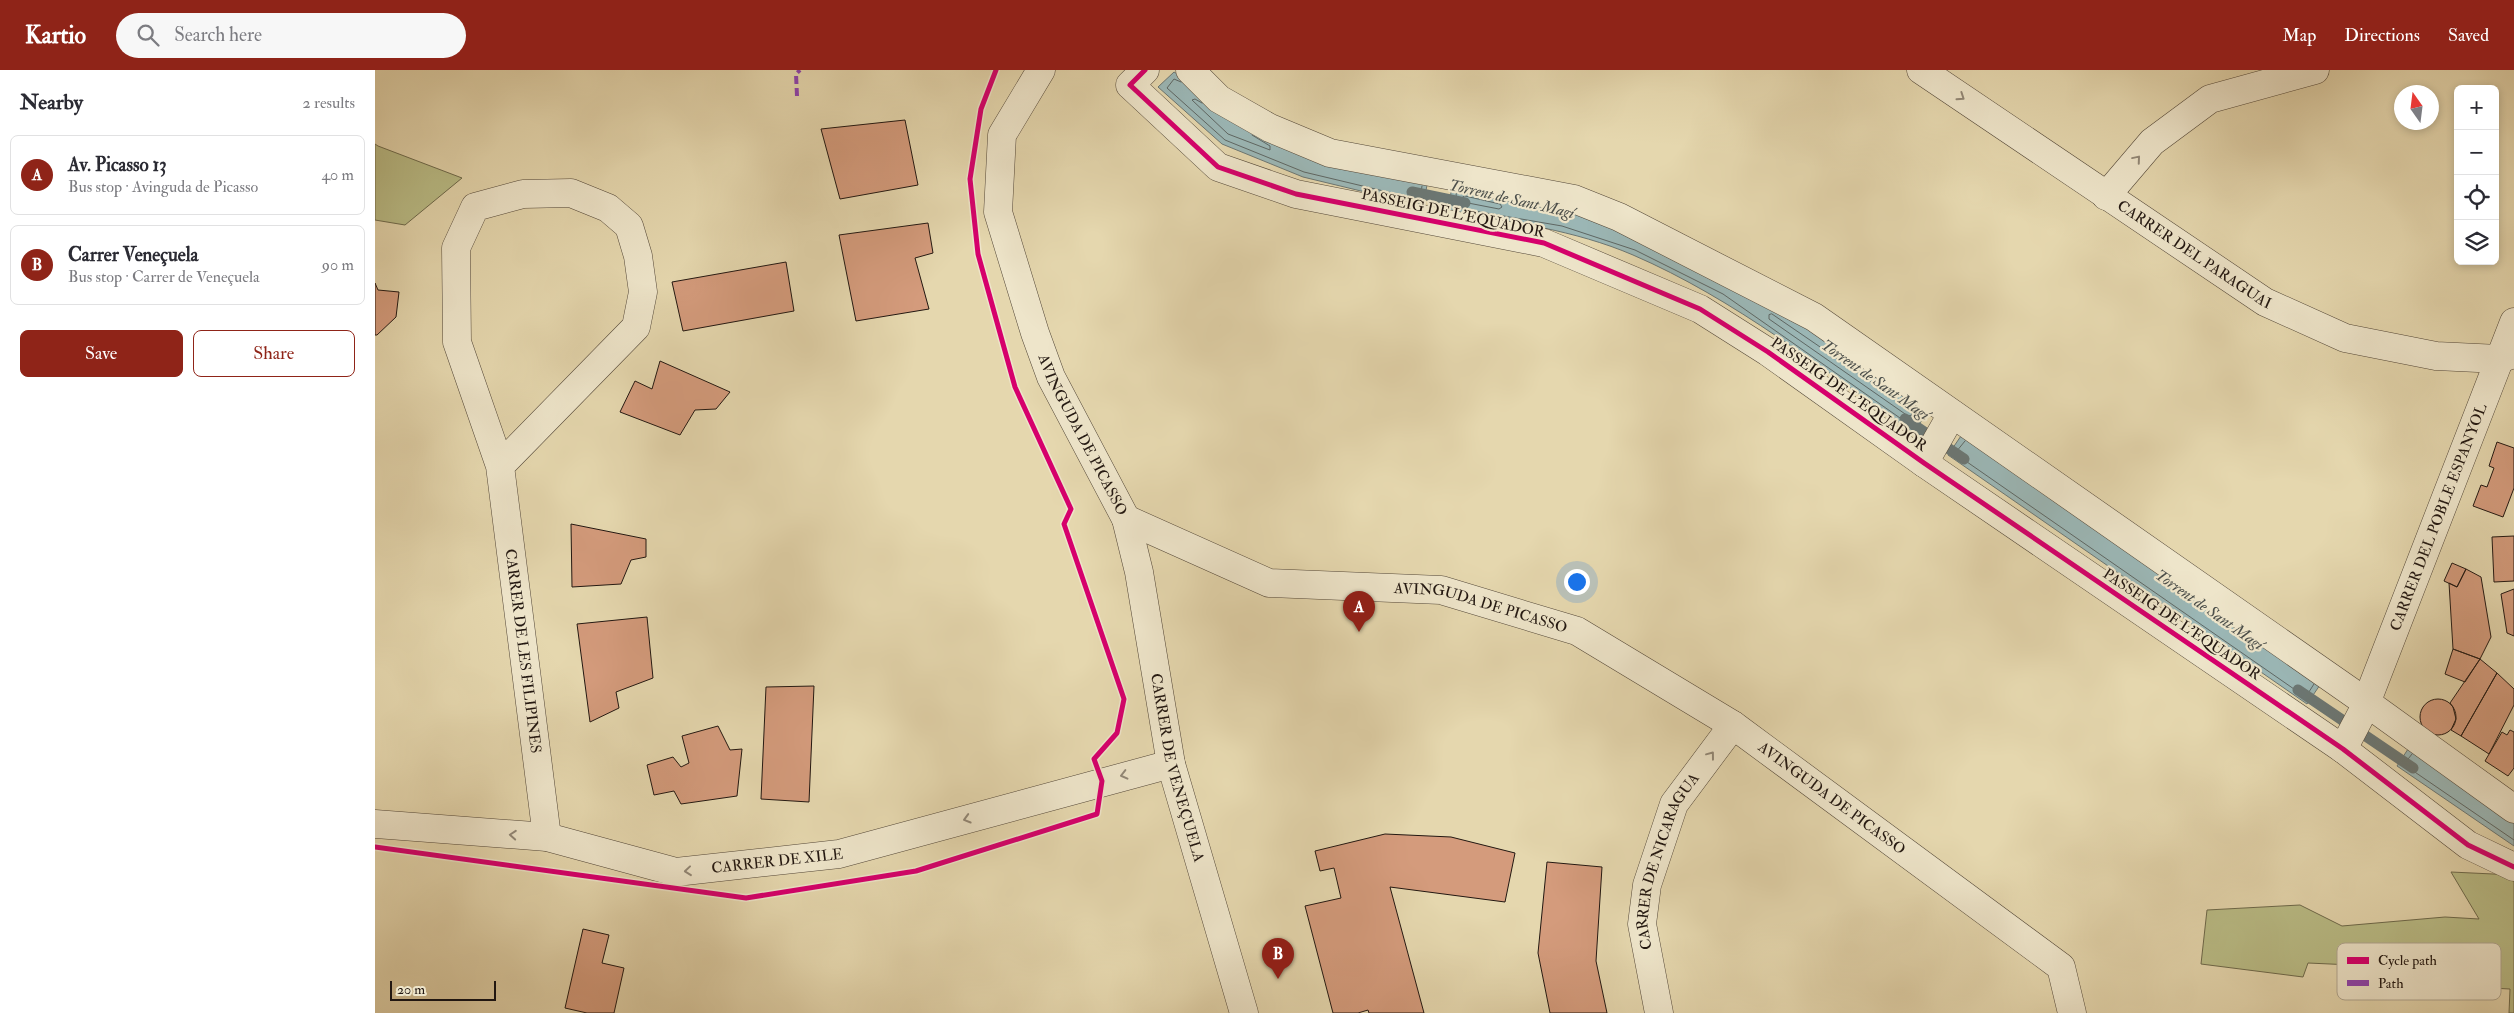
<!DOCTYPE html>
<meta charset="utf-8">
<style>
body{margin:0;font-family:"IM FELL Double Pica",serif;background:#f7f7f7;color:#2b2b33}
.controls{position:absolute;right:15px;top:15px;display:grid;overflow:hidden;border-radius:8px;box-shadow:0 2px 8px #0003}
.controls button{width:45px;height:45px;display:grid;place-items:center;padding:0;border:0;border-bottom:1px solid #e1e1e2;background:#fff;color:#2b2b33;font:25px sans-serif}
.compass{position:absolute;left:2019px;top:15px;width:45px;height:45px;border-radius:50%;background:#fff;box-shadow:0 2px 8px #0003;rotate:346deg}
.scale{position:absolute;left:15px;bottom:12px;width:106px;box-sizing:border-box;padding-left:5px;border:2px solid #221711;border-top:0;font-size:14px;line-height:18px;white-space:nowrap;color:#221711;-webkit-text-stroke:4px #eee5ca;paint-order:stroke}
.you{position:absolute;left:1201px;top:511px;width:18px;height:18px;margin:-12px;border:4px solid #fff;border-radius:50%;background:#1a73e8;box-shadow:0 0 0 8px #1a73e833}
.badge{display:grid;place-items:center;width:32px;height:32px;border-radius:50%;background:#8f2418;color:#fff;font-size:16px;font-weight:700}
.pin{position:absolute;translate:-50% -41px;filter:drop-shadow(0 1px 2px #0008)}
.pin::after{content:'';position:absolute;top:26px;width:18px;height:15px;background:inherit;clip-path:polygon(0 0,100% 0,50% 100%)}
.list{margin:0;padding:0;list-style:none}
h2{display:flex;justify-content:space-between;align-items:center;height:65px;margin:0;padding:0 20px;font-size:21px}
h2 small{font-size:16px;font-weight:400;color:#7c7c81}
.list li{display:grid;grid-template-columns:32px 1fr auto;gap:15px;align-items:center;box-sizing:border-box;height:80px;margin:0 10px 10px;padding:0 10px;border:1px solid #e1e1e2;border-radius:8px}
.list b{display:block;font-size:19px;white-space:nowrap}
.list p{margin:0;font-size:16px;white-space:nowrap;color:#7c7c81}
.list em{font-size:16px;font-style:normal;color:#7c7c81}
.actions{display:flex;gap:10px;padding:15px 20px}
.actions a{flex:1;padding:11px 0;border:1px solid #8f2418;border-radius:8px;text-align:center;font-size:18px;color:#8f2418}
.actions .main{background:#8f2418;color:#fff}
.icon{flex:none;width:28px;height:28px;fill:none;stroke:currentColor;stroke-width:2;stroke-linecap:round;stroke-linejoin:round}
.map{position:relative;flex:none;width:2139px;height:943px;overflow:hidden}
header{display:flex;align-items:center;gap:30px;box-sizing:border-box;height:70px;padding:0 25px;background:#8f2418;color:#fff}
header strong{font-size:24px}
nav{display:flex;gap:28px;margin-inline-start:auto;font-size:18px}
.search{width:350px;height:45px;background:#f7f7f7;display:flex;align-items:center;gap:12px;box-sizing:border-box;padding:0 18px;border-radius:28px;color:#7c7c81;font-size:19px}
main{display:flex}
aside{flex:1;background:#fff}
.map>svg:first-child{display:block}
</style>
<header>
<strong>Kartio</strong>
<div class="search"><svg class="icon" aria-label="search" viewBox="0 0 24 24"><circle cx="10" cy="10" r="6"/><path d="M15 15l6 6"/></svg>Search here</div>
<nav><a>Map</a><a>Directions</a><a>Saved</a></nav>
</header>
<main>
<aside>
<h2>Nearby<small>2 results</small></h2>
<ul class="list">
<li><span class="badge">A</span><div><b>Av. Picasso 13</b><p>Bus stop · Avinguda de Picasso</p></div><em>40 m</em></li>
<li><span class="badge">B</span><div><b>Carrer Veneçuela</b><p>Bus stop · Carrer de Veneçuela</p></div><em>90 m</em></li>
</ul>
<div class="actions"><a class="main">Save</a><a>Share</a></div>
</aside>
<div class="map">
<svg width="2139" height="943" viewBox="0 0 2139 943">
<rect width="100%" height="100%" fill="#e5d7ae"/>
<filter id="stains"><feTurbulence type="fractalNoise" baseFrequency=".004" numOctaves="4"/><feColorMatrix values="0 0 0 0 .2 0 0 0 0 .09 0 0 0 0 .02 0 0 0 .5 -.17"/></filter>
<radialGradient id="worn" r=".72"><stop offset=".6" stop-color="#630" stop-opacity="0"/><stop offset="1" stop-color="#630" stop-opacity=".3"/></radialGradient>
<path fill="#babd87" stroke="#6e6a4c" d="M0 74 3 76 87 108 30 155 0 150Z
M2076 802 2139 805V943H2134L2135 919 2096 917 2099 898H2056L2052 914 1976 911 1977 895 1933 893 1928 907 1826 894 1832 840 1925 835 1967 856 2070 847 2104 849Z"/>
<path fill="#9bb7b6" stroke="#6b7774" d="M799 2 911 73 1053 110 1048 136 928 107 847 74 783 17Z
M1077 112 1210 140 1403 235 1554 338 1539 363C1448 300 1360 229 1258 185 1200 160 1136 152 1074 141Z
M1588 363 1947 612 1932 634 1573 385Z
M2035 676 2139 747V776L2022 696Z"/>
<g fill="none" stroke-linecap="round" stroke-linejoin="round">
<path stroke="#5e6764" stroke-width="1" d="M806 12 799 9 792 18 850 70 929 102 1042 129 1045 128 1047 116
M827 33 820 29 817 30 853 64 895 80V76L877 65
M1081 122 1082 138 1187 156 1260 180 1348 224 1535 355 1538 354 1546 340
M1090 126 1125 134 1127 137 1124 139 1088 132 1087 128Z
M1397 244 1537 340V345L1533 346 1394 249V245Z
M1590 371 1581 382 1582 385 1929 626 1932 625 1939 614
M2037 684 2030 693 2031 696 2139 770"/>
<path stroke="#6b7774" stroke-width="11" d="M1037 122 1090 133
M1530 349 1589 389
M1923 620 2038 698"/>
</g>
<path fill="#d49b7c" stroke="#221711" d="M530 50 543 115 465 129 446 59Z
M553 153 558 183 540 188 554 239 481 251 464 165Z
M411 192 419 241 308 261 297 212Z
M0 213 3 220 24 222 21 247 2 265H0Z
M285 291 355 322 341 339 320 340 305 365 245 342 260 311 277 319Z
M2122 372 2139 378V418L2128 447 2098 436 2106 415 2112 417 2119 398 2114 396Z
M196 454 271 469V487L256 490 246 514 197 517Z
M2139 466V511L2119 512 2117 467Z
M2077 493 2091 499 2082 517 2069 511Z
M2091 499 2106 507 2116 567 2105 589 2078 579 2074 513 2082 517Z
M2139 519V566L2132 563 2126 524Z
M272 547 278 608 241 622 244 638 215 652 202 554Z
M2078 579 2105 589 2090 612 2070 604Z
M2105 589 2122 603 2086 666 2076 660 2081 649 2078 637 2075 633Z
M2122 603 2139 619V635L2114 684 2086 666Z
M439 616 434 732 386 729 391 617Z
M2045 647a18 18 0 1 1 36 0a18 18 0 1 1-36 0Z
M343 656 355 680 367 679 362 726 306 734 299 721 279 725 272 695 298 687 306 697 314 693 307 666Z
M2135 660 2139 662V698L2133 706 2110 691 2127 662 2132 665Z
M1010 764 1076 767 1140 783 1130 832 1015 817 1049 943H994L993 940 983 943H958L930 836 966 828 959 798 945 801 940 781Z
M1172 792 1227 797 1221 891 1232 943H1175L1163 883Z
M208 859 234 865 227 893 249 898 239 943H212L190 938Z"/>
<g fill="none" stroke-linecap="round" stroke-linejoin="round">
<g stroke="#534738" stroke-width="29">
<g id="minor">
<path d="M770 0 755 15 843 97 921 124 1169 173 1325 239 1393 282 1549 393 1968 679 2093 775 2139 797"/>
<path d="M815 0 844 29 895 58 955 83 1199 129 1244 147 1439 247 1992 633 2139 739"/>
<path id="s1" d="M1546 0 1890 232 1970 268 2061 286 2124 289 2139 284"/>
<path d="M1731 126 1777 72 1835 29 1940 0"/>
<path d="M1549 393 1577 344"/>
<path id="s2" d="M125 396 261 257 268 222 263 186 254 156 233 138 196 123 148 124 100 137 81 178 82 272 125 396 172 767"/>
<path id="s3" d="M1968 679 1988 641 2139 252"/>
<path id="s4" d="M0 754 172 767 301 802 464 784 796 694"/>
<path id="s5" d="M1284 943 1267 854 1272 815 1299 734 1358 655"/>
</g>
</g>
<g stroke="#534738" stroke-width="29">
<g id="tertiary">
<path id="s6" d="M666 0 627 65 623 142 660 263 676 307 751 449 764 502 796 694 869 943"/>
<path id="s7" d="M751 449 894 513 1066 520 1202 561 1358 655 1686 897 1697 943"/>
</g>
</g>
<use href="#minor" stroke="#eee5ca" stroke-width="28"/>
<use href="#tertiary" stroke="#eee5ca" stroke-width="28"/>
<path stroke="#8e44ad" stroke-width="4" stroke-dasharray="8 4" stroke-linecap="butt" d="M422 26 421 4 425 0"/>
<g stroke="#eee5ca" stroke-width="8">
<path id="cycleway" d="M770 0 755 15 843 97 921 124 1169 173 1325 239 1393 282 1549 393 1968 679 2093 775 2139 797
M0 777 371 828 541 801 722 744 727 711 719 689 742 663 749 629 689 454 696 439 640 317 603 184 595 109 606 39 621 0"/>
</g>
<use href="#cycleway" stroke="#d6006c" stroke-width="5"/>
</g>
<defs><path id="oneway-chevron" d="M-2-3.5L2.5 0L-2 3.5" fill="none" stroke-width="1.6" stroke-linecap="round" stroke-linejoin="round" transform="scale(1.25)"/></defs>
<g stroke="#928877">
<use href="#oneway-chevron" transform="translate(1586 27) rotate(34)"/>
<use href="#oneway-chevron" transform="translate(1762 89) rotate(-50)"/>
<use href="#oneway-chevron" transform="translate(1336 685) rotate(-53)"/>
<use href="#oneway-chevron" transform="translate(749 705) rotate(166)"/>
<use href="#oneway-chevron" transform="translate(592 749) rotate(164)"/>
<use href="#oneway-chevron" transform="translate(138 765) rotate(-176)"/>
<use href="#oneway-chevron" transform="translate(313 801) rotate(174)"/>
</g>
<g text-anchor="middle" stroke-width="4.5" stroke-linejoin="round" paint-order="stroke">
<g font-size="15" fill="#221711" stroke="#eee5ca">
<text transform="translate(1078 143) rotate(12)" y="5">PASSEIG DE L'EQUADOR</text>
<text dy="5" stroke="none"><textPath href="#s1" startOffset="330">CARRER DEL PARAGUAI</textPath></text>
<text transform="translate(1474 324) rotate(35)" y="5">PASSEIG DE L'EQUADOR</text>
<text dy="5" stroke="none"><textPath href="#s6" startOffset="392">AVINGUDA DE PICASSO</textPath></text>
<text dy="5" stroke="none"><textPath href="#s3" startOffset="251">CARRER DEL POBLE ESPANYOL</textPath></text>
<text dy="5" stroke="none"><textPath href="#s7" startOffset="371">AVINGUDA DE PICASSO</textPath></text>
<text transform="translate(1807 554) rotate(34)" y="5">PASSEIG DE L'EQUADOR</text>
<text dy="5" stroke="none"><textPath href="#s2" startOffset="920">CARRER DE LES FILIPINES</textPath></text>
<text dy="5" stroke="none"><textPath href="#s6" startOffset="741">CARRER DE VENEÇUELA</textPath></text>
<text dy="5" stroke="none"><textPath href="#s7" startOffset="776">AVINGUDA DE PICASSO</textPath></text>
<text dy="5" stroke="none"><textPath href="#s4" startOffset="408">CARRER DE XILE</textPath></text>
<text dy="5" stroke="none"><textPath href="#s5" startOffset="158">CARRER DE NICARAGUA</textPath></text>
</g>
<g font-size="16" font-style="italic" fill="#4c4f4b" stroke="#eee5ca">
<text transform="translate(1137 128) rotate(13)" y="6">Torrent de Sant Magí</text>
<text transform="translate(1501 309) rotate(35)" y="6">Torrent de Sant Magí</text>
<text transform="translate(1835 539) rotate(35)" y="6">Torrent de Sant Magí</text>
</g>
</g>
<rect x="1962" y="873" width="164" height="57" rx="8" fill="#eee5ca" stroke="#b1a792" stroke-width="1"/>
<rect x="1972" y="887" width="22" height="7" fill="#d6006c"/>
<rect x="1972" y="910" width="22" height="6" fill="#8e44ad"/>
<g font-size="14" fill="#221711">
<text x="2003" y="895">Cycle path</text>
<text x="2003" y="918">Path</text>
</g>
<rect width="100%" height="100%" filter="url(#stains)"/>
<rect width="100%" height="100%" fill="url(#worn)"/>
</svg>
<div class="controls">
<button>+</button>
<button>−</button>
<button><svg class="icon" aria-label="locate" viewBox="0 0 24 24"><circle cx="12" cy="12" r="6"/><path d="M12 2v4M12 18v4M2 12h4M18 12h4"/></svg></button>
<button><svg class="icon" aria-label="layers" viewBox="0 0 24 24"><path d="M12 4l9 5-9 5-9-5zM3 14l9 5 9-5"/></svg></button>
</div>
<svg class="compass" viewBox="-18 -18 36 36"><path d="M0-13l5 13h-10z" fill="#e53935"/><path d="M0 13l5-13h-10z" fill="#7c7c81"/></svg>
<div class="scale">20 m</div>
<div class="you"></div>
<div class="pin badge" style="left:984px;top:562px">A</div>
<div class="pin badge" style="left:903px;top:909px">B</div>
</div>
</main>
